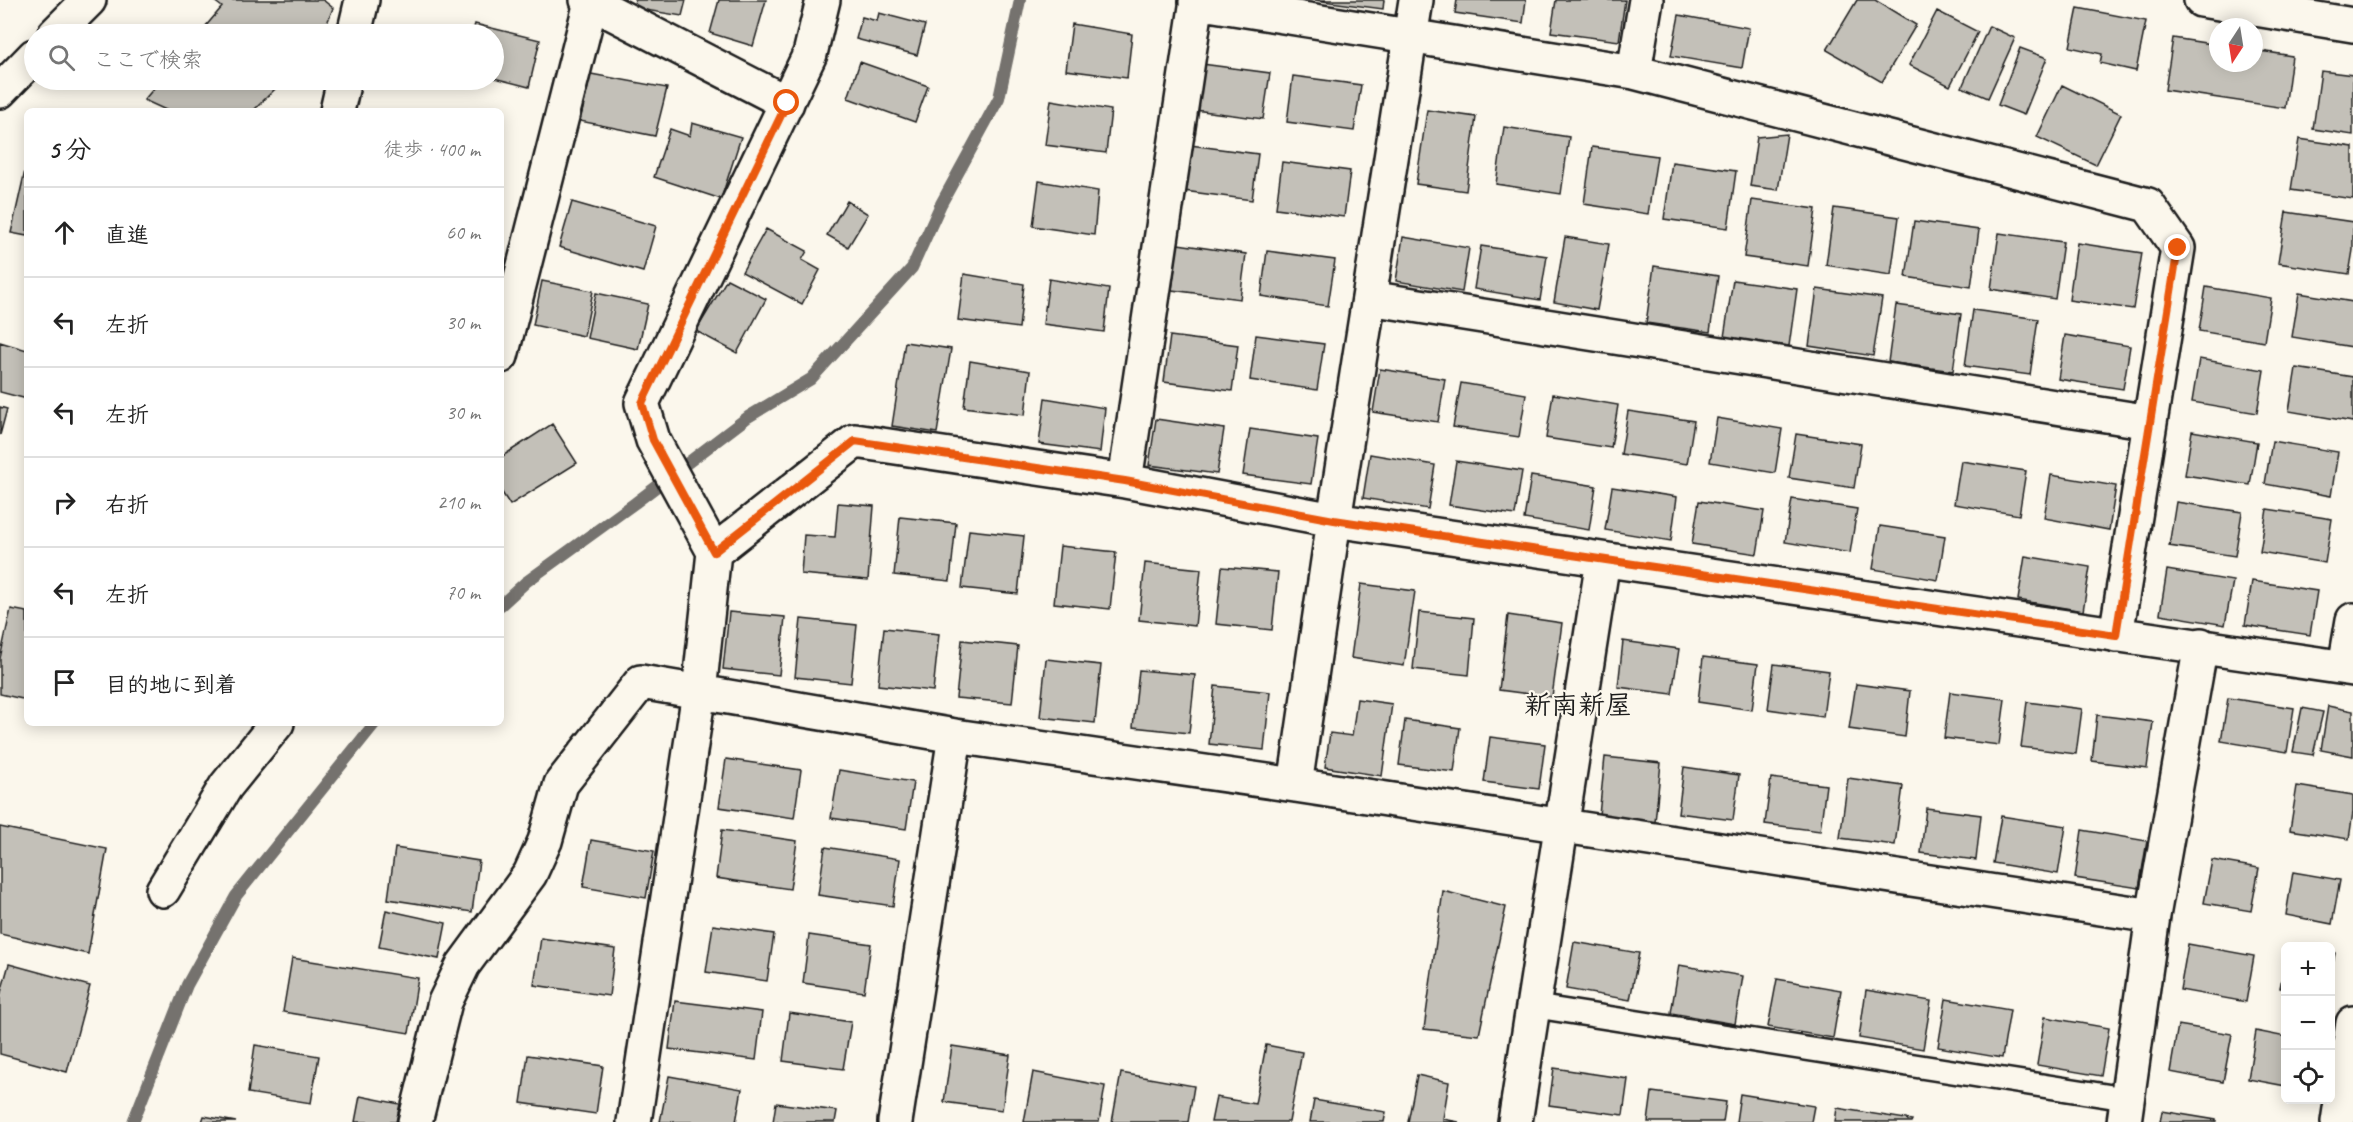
<!DOCTYPE html>
<html lang="ja">
<meta charset="utf-8">
<style>
body{margin:0;font-family:Caveat,"Klee One",sans-serif;background:#f6f6f6;color:#222}
.controls{position:absolute;right:18px;bottom:18px;display:grid;overflow:hidden;border-radius:9px;box-shadow:0 3px 15px #0003}
.controls button{width:54px;height:54px;display:grid;place-items:center;padding:0;border:0;border-bottom:2px solid #e0e0e0;background:#fff;color:#222;font:30px sans-serif}
.compass{position:absolute;left:2209px;top:18px;width:54px;height:54px;border-radius:50%;background:#fff;box-shadow:0 3px 15px #0003;rotate:192deg}
.stop{position:absolute;width:18px;height:18px;margin:-14px;border:4px solid #ea580c;border-radius:50%;background:#fff}
.stop.end{background:#ea580c;border-color:#fff;box-shadow:0 2px 6px #0008}
.list{margin:0;padding:0;list-style:none}
h2{display:flex;justify-content:space-between;align-items:center;height:78px;margin:0;padding:0 24px;font-size:26px}
h2 small{font-size:20px;font-weight:400;color:#767676}
.list li{display:grid;grid-template-columns:39px 1fr auto;gap:18px;align-items:center;box-sizing:border-box;height:90px;padding:0 24px;border-top:2px solid #e0e0e0}
.list b{display:block;font-size:22px;white-space:nowrap}
.list em{font-size:20px;font-style:normal;color:#767676}
.icon{flex:none;width:33px;height:33px;fill:none;stroke:currentColor;stroke-width:2;stroke-linecap:round;stroke-linejoin:round}
.map{position:relative;flex:none;width:2353px;height:1122px;overflow:hidden}
.search{position:absolute;background:#fff;box-shadow:0 3px 15px #0003;left:24px;top:24px;width:480px;height:66px;display:flex;align-items:center;gap:15px;box-sizing:border-box;padding:0 21px;border-radius:33px;color:#767676;font-size:22px}
.panel{position:absolute;background:#fff;box-shadow:0 3px 15px #0003;left:24px;top:108px;width:480px;height:618px;border-radius:9px}
.map>svg:first-child{display:block}
</style>
<div class="map">
<svg width="2353" height="1122" viewBox="0 0 2353 1122">
<rect width="100%" height="100%" fill="#fbf7ec"/>
<filter id="ink" filterUnits="userSpaceOnUse"><feTurbulence type="fractalNoise" baseFrequency=".0167" numOctaves="2"/><feDisplacementMap in="SourceGraphic" scale="12" xChannelSelector="R" yChannelSelector="G"/><feConvolveMatrix kernelMatrix="1 2 1 2 8 2 1 2 1" color-interpolation-filters="sRGB"/></filter>
<g filter="url(#ink)">
<g fill="none" stroke-linecap="round" stroke-linejoin="round">
<path stroke="#74726e" stroke-width="12" d="M501 605 526 582 635 503 748 417 811 379 912 268 941 204 999 98 1020 0
M133 1122 187 985 236 896 375 723"/>
</g>
<path fill="#c3c0b8" stroke="#1c1c1c" stroke-width="1.5" d="M213 0H323L333 8 323 34H199L222 7Z
M635 0H686L682 16 633 8Z
M719 0H766L753 46 710 33Z
M1315 0H1384L1383 9Z
M1457 0H1526L1523 23 1455 13Z
M1556 0H1625L1619 41 1551 32Z
M1857 0H1875L1916 25 1882 82 1827 50Z
M2078 8 2146 21 2136 71 2100 63 2102 54 2070 47Z
M1937 11 1978 32 1950 86 1909 65Z
M879 13 925 25 917 55 856 39 862 17 877 21Z
M1679 15 1749 28 1742 68 1671 56Z
M475 24 540 40 529 87 494 78V34H472Z
M1072 24 1132 34 1127 78 1066 70Z
M1989 26 2015 38 1988 98 1962 87Z
M2173 38 2218 45V63H2254V50L2292 56 2285 108 2165 90Z
M2020 48 2047 58 2024 115 1998 105Z
M860 62 928 86 915 122 848 98Z
M1202 64 1270 73 1263 119 1195 110Z
M2321 71 2353 75V135L2313 129Z
M591 74 667 88 655 136 580 121Z
M1293 76 1361 85 1354 131 1287 122Z
M161 80H267L276 88 253 111H168L144 100Z
M2062 85 2121 114 2096 165 2037 137Z
M1051 100 1111 110 1106 153 1045 145Z
M1427 110 1476 117 1466 191 1416 184Z
M692 123 741 137 721 199 654 177 670 129 690 136Z
M1504 127 1569 137 1561 194 1496 184Z
M1787 134 1778 190 1750 186 1757 137Z
M2299 139 2353 147V199L2291 190Z
M1190 145 1258 154 1252 200 1184 191Z
M1592 147 1657 156 1648 214 1584 204Z
M27 162V236L11 233Z
M1282 162 1350 171 1344 217 1276 208Z
M1672 162 1736 171 1728 228 1664 219Z
M1039 181 1098 191 1094 235 1033 226Z
M1752 200 1816 209 1808 266 1744 257Z
M847 201 868 214 848 247 827 235Z
M572 202 656 226 643 272 559 247Z
M1834 208 1899 217 1891 275 1826 265Z
M2286 212 2353 222V250L2349 274 2278 263Z
M1914 221 1979 230 1971 287 1906 277Z
M766 229 807 251 802 260 820 270 802 304 742 272Z
M1999 233 2063 242 2055 299 1991 289Z
M1403 237 1469 248 1462 292 1396 281Z
M1565 237 1609 244 1597 310 1554 302Z
M2077 243 2142 253 2133 309 2069 300Z
M1178 244 1246 254 1240 299 1172 290Z
M1481 246 1547 256 1540 300 1474 289Z
M1267 251 1335 260 1328 306 1261 296Z
M1654 266 1718 276 1710 332 1646 323Z
M964 274 1024 284 1019 328 958 320Z
M727 279 766 299 737 353 696 331Z
M1049 279 1109 289 1104 332 1043 324Z
M1733 280 1797 289 1789 346 1724 337Z
M542 281 593 291 584 336 533 325Z
M2206 287 2271 298 2264 342 2199 331Z
M1817 289 1882 298 1873 356 1809 346Z
M596 293 648 304 638 349 587 338Z
M2299 293 2353 302V347L2292 337Z
M1896 305 1961 314 1953 371 1888 362Z
M1973 310 2038 319 2030 375 1965 366Z
M1256 335 1324 344 1317 390 1250 380Z
M2065 335 2130 346 2123 389 2058 379Z
M1170 336 1238 345 1232 391 1164 382Z
M0 342 27 350V399L0 392Z
M905 342 951 349 937 433 892 426Z
M2199 359 2264 370 2257 413 2192 402Z
M970 361 1030 371 1025 415 964 407Z
M2296 368 2353 377V422L2289 411Z
M1380 369 1445 379 1438 422 1373 412Z
M1461 383 1526 394 1519 437 1453 427Z
M1553 394 1618 405 1611 448 1546 438Z
M1045 398 1105 408 1100 452 1039 444Z
M0 407 7 409 0 435Z
M1628 411 1694 421 1687 464 1621 454Z
M1717 418 1782 429 1775 473 1710 462Z
M1156 419 1224 429 1217 474 1149 465Z
M552 424 577 463 510 505 501 491V457Z
M1250 429 1318 439 1311 484 1243 475Z
M2192 431 2257 442 2250 485 2185 475Z
M1796 434 1861 444 1854 488 1789 478Z
M2272 441 2338 452 2331 496 2265 484Z
M1370 454 1435 465 1428 509 1363 498Z
M1456 461 1522 471 1515 515 1449 505Z
M1961 461 2026 471 2019 515 1954 504Z
M2051 475 2116 486 2109 530 2044 518Z
M1531 476 1596 486 1589 530 1524 519Z
M1612 487 1677 497 1671 541 1605 530Z
M1792 499 1857 509 1850 553 1785 542Z
M1699 501 1764 511 1757 554 1692 544Z
M2176 502 2242 512 2235 556 2169 546Z
M838 503 874 506 868 580 801 574 804 535 835 537Z
M2267 509 2332 519 2325 563 2260 552Z
M900 517 956 523 950 581 894 575Z
M1880 526 1945 536 1938 580 1873 569Z
M969 530 1024 536 1018 594 962 588Z
M1060 546 1116 552 1110 609 1054 603Z
M2025 556 2090 567 2083 611 2018 600Z
M1145 563 1201 569 1195 626 1139 620Z
M1222 567 1278 572 1272 630 1216 624Z
M2167 570 2233 581 2225 625 2160 614Z
M2252 581 2317 591 2310 635 2245 625Z
M1361 584 1415 591 1404 666 1351 658Z
M11 609 27 612V700L0 694V658Z
M729 612 785 617 779 675 723 669Z
M1419 612 1474 618 1469 675 1413 669Z
M1508 615 1562 623 1552 697 1499 690Z
M801 619 857 625 851 683 795 677Z
M884 628 939 634 933 691 878 685Z
M962 640 1018 646 1012 703 956 698Z
M1623 641 1679 649 1672 694 1618 687Z
M1703 657 1758 664 1752 710 1698 702Z
M1046 659 1101 665 1095 723 1040 717Z
M1774 664 1829 671 1823 717 1768 709Z
M1139 670 1195 675 1189 733 1133 727Z
M1856 684 1910 691 1905 737 1849 729Z
M1215 686 1270 692 1264 750 1209 744Z
M1950 692 2005 699 1999 745 1944 738Z
M2228 698 2294 708 2287 752 2221 741Z
M1357 699 1392 704 1382 776 1325 767 1330 733 1352 736Z
M2027 702 2082 709 2076 754 2021 747Z
M2328 706 2353 711V756L2321 750Z
M2302 708 2323 712 2313 755 2293 752Z
M2097 715 2153 722 2147 768 2092 761Z
M1405 720 1460 728 1454 772 1399 765Z
M1490 737 1545 744 1539 789 1484 782Z
M1605 757 1661 763 1655 822 1599 815Z
M726 759 801 770 794 818 719 807Z
M1684 767 1739 775 1733 820 1678 813Z
M839 770 913 782 906 829 831 818Z
M1771 778 1826 785 1820 831 1765 824Z
M1848 778 1903 786 1895 845 1840 838Z
M2297 786 2353 795V812L2349 839 2290 830Z
M1926 808 1981 815 1976 860 1921 853Z
M2001 816 2066 826 2058 874 1993 863Z
M0 827 107 849 88 954 0 934Z
M722 830 797 841 790 889 716 878Z
M2082 830 2147 841 2139 888 2075 878Z
M591 840 654 851 646 898 583 887Z
M825 847 900 859 893 906 818 895Z
M395 848 479 861 472 912 388 899Z
M2212 860 2259 868 2251 911 2204 903Z
M2293 872 2340 880 2332 924 2286 915Z
M1443 891 1506 907 1479 1035 1424 1029Z
M386 910 446 923 439 959 379 947Z
M713 925 774 934 767 981 706 972Z
M809 935 871 944 864 992 803 983Z
M541 938 615 949 609 996 534 985Z
M1574 942 1639 953 1630 1000 1566 989Z
M2188 944 2254 956 2246 1002 2180 990Z
M2330 952 2335 953 2330 979Z
M292 958 418 978 409 1033 283 1012Z
M2286 959V989L2280 988Z
M9 964 90 986 67 1072 0 1054V996Z
M1679 965 1743 976 1735 1024 1671 1013Z
M1777 979 1841 990 1833 1038 1768 1027Z
M1866 990 1931 1001 1923 1049 1859 1038Z
M1946 999 2010 1010 2002 1058 1938 1047Z
M675 1001 762 1012 756 1060 669 1049Z
M789 1013 851 1022 843 1069 783 1061Z
M2045 1017 2109 1028 2101 1076 2037 1065Z
M2178 1025 2232 1034 2223 1082 2170 1072Z
M2256 1031 2286 1037V1086L2248 1079Z
M255 1045 319 1056 311 1103 248 1093Z
M1266 1045 1302 1052 1289 1122H1211L1216 1097 1255 1104Z
M952 1046 1010 1055 1002 1110 944 1102Z
M528 1055 603 1066 596 1114 521 1103Z
M1554 1068 1628 1079 1623 1115 1549 1105Z
M1033 1072 1105 1086 1099 1122H1024Z
M1121 1073 1194 1086 1188 1122H1112Z
M1417 1075 1449 1082 1443 1119 1459 1122H1408Z
M669 1076 742 1089 736 1122H660Z
M1652 1092 1726 1102 1723 1122H1648Z
M1740 1094 1814 1106 1811 1122H1736Z
M360 1096 400 1104 396 1122H355Z
M1314 1100 1386 1112 1384 1122H1310Z
M776 1103 837 1111 835 1122H773Z
M1837 1108 1912 1120 1911 1122H1835Z
M2162 1111 2216 1120V1122H2160Z
M204 1116 236 1122H202Z"/>
<g fill="none" stroke-linecap="round" stroke-linejoin="round">
<g stroke="#1c1c1c" stroke-width="27">
<path id="lane" d="M1533 1006 2128 1099"/>
</g>
<g stroke="#1c1c1c" stroke-width="38">
<path id="street" d="M587 0 787 103
M2201 0 2353 25
M1196 2 1634 72 2148 205 2178 248 2116 635
M354 34 362 0
M1634 72 1646 0
M337 111 344 80
M1369 298 2150 422
M501 356 591 2
M1125 481 1197 0
M714 552 855 441 1125 481 1334 520 2353 669
M2345 667 2353 620
M1295 785 1334 520 1416 0
M163 890 226 786 277 723
M415 1122 445 1002 463 965 530 874 545 841 561 784 641 682 955 736 1295 785 2153 916
M634 1122 699 692 714 552 653 440 642 403 810 54 823 0
M895 1122 955 736
M1515 1122 1603 560
M2124 1122 2153 916 2201 645
M2338 1122 2353 1023"/>
</g>
<g stroke="#1c1c1c" stroke-width="38">
<path id="secondary" d="M55 34 89 0
M0 91 34 56"/>
</g>
<use href="#lane" stroke="#fbf7ec" stroke-width="22"/>
<use href="#street" stroke="#fbf7ec" stroke-width="33"/>
<use href="#secondary" stroke="#fbf7ec" stroke-width="33"/>
</g>
</g>
<g fill="none" stroke-linecap="round" stroke-linejoin="round" filter="url(#ink)">
<path stroke="#ea580c" stroke-width="8" d="M787 103 642 403 653 440 714 552 855 441 1125 481 1334 520 2116 635 2178 248"/>
</g>
<g text-anchor="middle" stroke-width="4.5" stroke-linejoin="round" paint-order="stroke">
<g font-size="27" font-weight="bold" fill="#1c1c1c" stroke="#fbf7ec">
<text x="1578" y="714">新南新屋</text>
</g>
</g>
</svg>
<div class="controls">
<button>+</button>
<button>−</button>
<button><svg class="icon" aria-label="locate" viewBox="0 0 24 24"><circle cx="12" cy="12" r="6"/><path d="M12 2v4M12 18v4M2 12h4M18 12h4"/></svg></button>
</div>
<svg class="compass" viewBox="-18 -18 36 36"><path d="M0-13l5 13h-10z" fill="#e53935"/><path d="M0 13l5-13h-10z" fill="#767676"/></svg>
<div class="stop" style="left:787px;top:103px"></div>
<div class="stop end" style="left:2178px;top:248px"></div>
<div class="search"><svg class="icon" aria-label="search" viewBox="0 0 24 24"><circle cx="10" cy="10" r="6"/><path d="M15 15l6 6"/></svg>ここで検索</div>
<section class="panel">
<h2>5 分<small>徒歩 · 400 m</small></h2>
<ul class="list">
<li><svg class="icon" aria-label="ahead" viewBox="0 0 24 24"><path d="M12 20V5M6 11l6-6 6 6"/></svg><div><b>直進</b></div><em>60 m</em></li>
<li><svg class="icon" aria-label="left" viewBox="0 0 24 24"><path d="M17 20v-9H6M10 6l-5 5 5 5"/></svg><div><b>左折</b></div><em>30 m</em></li>
<li><svg class="icon" aria-label="left" viewBox="0 0 24 24"><path d="M17 20v-9H6M10 6l-5 5 5 5"/></svg><div><b>左折</b></div><em>30 m</em></li>
<li><svg class="icon" aria-label="right" viewBox="0 0 24 24"><path d="M7 20v-9h11M14 6l5 5-5 5"/></svg><div><b>右折</b></div><em>210 m</em></li>
<li><svg class="icon" aria-label="left" viewBox="0 0 24 24"><path d="M17 20v-9H6M10 6l-5 5 5 5"/></svg><div><b>左折</b></div><em>70 m</em></li>
<li><svg class="icon" aria-label="arrive" viewBox="0 0 24 24"><path d="M6 21V4h12l-3 4 3 4H6"/></svg><div><b>目的地に到着</b></div></li>
</ul>
</section>
</div>
